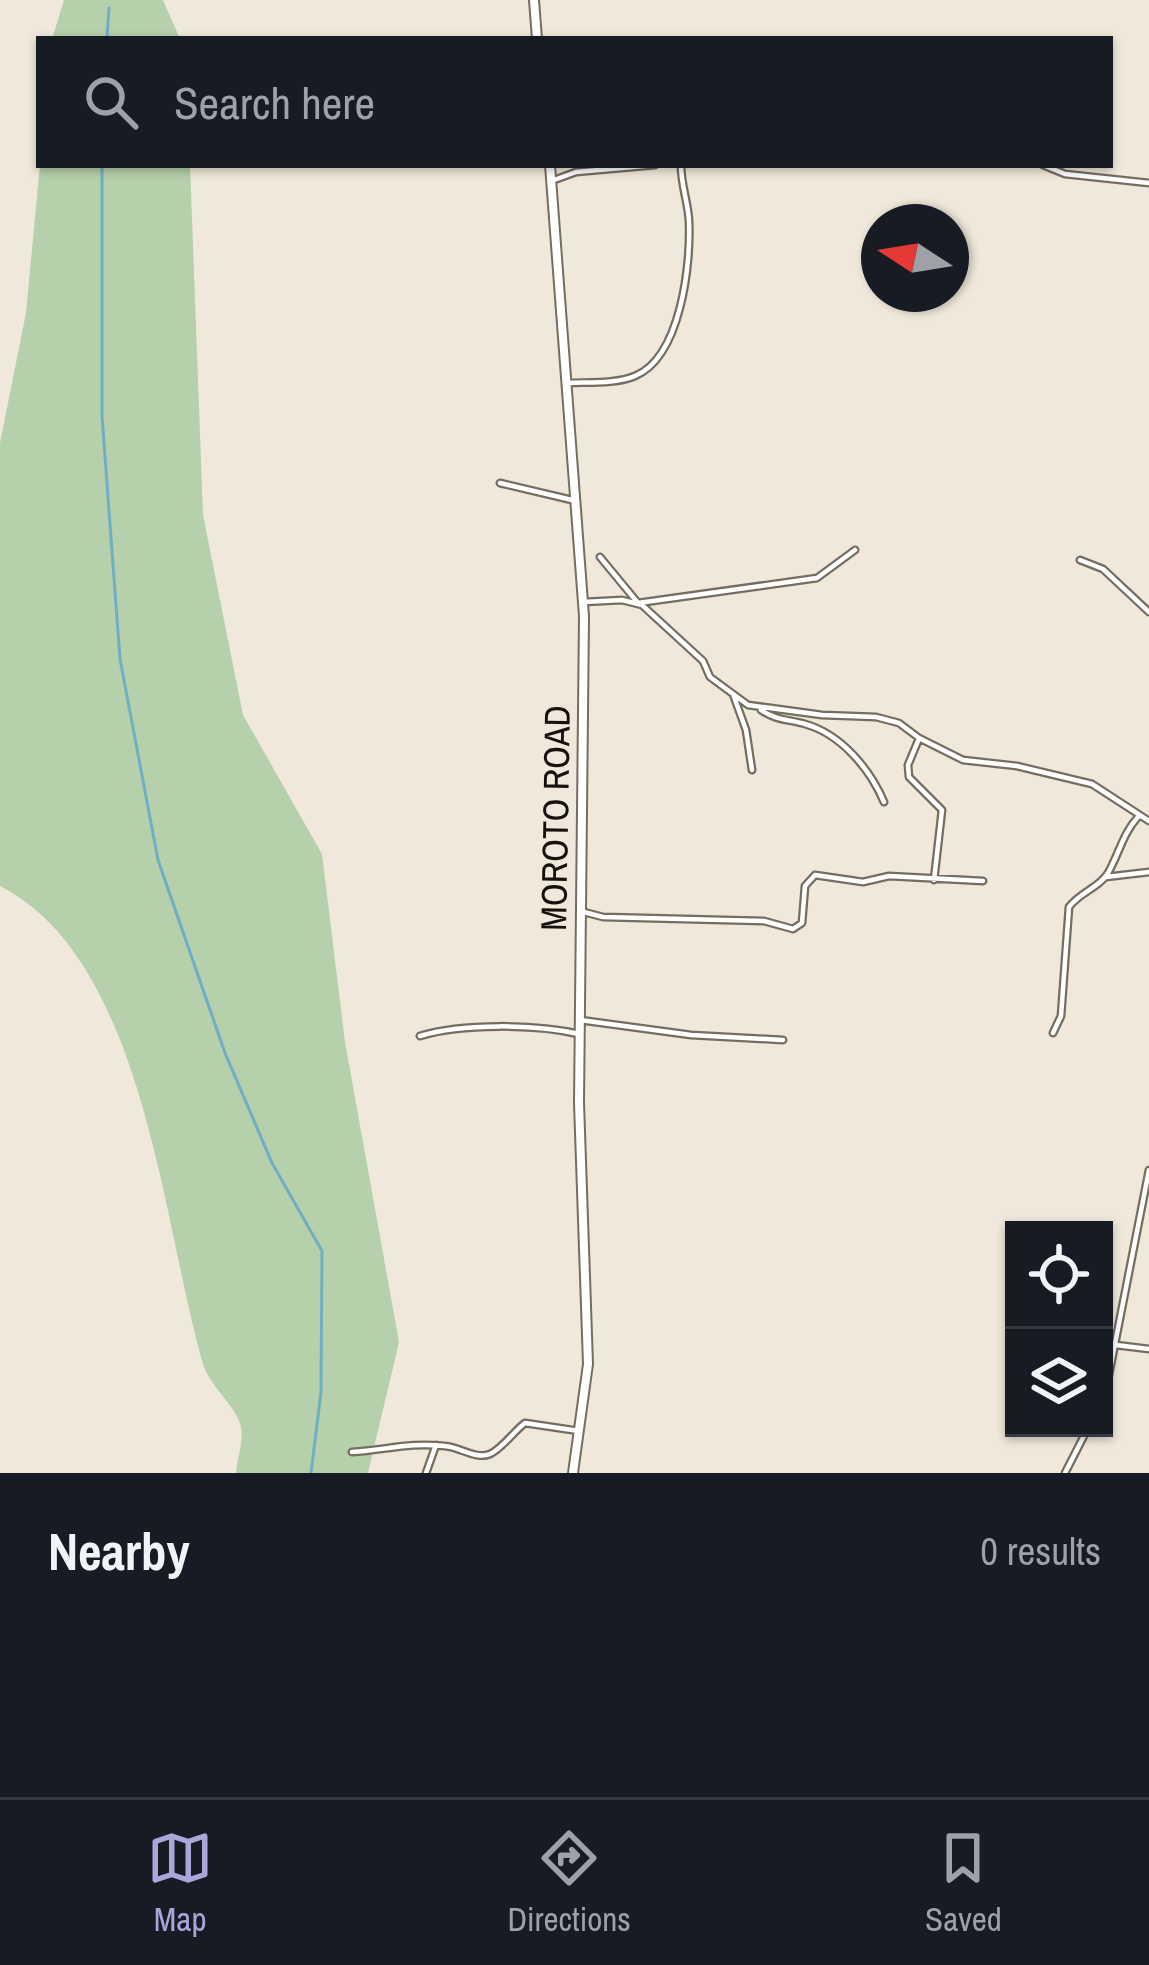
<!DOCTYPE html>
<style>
body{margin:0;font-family:"Archivo Narrow",sans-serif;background:#242831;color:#f1f3f6}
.controls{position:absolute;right:36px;bottom:36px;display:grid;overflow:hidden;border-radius:0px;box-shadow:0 3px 9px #0004}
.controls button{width:108px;height:108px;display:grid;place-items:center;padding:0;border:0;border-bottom:3px solid #363941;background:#171b24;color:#f1f3f6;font:60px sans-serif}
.compass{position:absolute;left:861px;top:204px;width:108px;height:108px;border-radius:50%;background:#171b24;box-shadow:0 3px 9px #0004;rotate:282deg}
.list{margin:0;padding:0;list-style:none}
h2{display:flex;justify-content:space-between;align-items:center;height:156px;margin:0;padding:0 48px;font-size:51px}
h2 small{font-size:39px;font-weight:400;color:#9ea1a6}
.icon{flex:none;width:66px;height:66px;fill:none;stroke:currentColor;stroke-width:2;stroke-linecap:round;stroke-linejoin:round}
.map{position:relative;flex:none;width:1149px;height:1473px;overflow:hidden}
.search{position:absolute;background:#171b24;box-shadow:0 3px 9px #0004;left:36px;right:36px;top:36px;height:132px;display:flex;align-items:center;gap:30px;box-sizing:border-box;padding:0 42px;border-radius:0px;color:#9ea1a6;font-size:45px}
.sheet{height:324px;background:#171b24}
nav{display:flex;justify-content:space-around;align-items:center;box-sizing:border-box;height:168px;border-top:3px solid #363941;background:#171b24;font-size:33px;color:#9ea1a6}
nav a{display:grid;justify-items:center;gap:6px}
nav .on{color:#aca5dc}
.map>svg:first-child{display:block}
</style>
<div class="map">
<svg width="1149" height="1473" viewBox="0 0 1149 1473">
<rect width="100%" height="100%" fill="#f0e9db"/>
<path fill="#b5d0ab" d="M64 0H163L180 39H52Z
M40 165H190L203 515 243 715 322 854 345 1042 399 1342 368 1473H236C237 1460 244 1439 241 1427 236 1405 210 1387 203 1364 162 1223 145 960 0 886V443L26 313Z"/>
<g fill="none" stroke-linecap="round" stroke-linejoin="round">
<path stroke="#6fafc3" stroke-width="3" d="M107 39 109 8
M102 165V416L120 659 158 860 225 1053 272 1163 322 1251 321 1392 311 1473"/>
<g stroke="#746e61" stroke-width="9">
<path id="minor" d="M1043 165 1065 174 1149 183
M554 180 576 172 655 165
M568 383C589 382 616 384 635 376 681 357 691 264 689 221 688 202 681 185 681 165
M500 483 572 500
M600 557 638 603 817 578 855 550
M1080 560 1103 569 1149 612
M584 602 622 600 642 605 703 661 710 677 748 705 822 715 876 717 899 723 919 738 963 760 1017 766 1092 784 1149 821
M733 694 746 730 752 770
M761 710C777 721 788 719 805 724 841 734 870 769 884 802
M918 741 908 765 909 777 942 810 934 880
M1106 877 1149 872
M580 911 603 917 764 921 793 929 802 923 805 886 815 875 863 882 889 876 983 881
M580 1020 691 1035 783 1040
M1053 1033 1061 1016 1069 907C1080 892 1099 888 1108 873 1119 854 1123 833 1138 817
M420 1036C461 1023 537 1024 579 1034
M1116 1345 1149 1349
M1104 1400 1149 1170
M352 1452C387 1450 408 1442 445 1446 460 1447 476 1460 490 1454 502 1449 514 1431 525 1423L579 1431
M426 1473 436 1445
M1065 1473 1088 1428"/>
</g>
<g stroke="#746e61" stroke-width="12">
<path id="secondary" d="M534 0 537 39
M550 165 584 616 579 1103 588 1364 573 1473"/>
</g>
<use href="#minor" stroke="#fff" stroke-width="4.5"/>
<use href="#secondary" stroke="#fff" stroke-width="8"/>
</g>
<g text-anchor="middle" stroke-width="9" stroke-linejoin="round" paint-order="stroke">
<g font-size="36" fill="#15120d" stroke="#f0e9db">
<text transform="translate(555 818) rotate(-89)" y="13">MOROTO ROAD</text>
</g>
</g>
</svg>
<div class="controls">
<button><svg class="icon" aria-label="locate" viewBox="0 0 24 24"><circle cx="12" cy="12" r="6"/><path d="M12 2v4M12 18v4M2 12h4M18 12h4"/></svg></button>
<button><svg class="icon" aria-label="layers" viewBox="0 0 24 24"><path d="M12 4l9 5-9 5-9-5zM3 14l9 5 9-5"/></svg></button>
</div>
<svg class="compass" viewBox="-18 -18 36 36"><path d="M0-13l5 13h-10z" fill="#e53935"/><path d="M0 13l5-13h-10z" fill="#9ea1a6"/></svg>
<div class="search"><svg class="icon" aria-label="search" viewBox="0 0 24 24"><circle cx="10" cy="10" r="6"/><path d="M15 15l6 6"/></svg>Search here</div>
</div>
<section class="sheet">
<h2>Nearby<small>0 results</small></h2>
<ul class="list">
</ul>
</section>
<nav>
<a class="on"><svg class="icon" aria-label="map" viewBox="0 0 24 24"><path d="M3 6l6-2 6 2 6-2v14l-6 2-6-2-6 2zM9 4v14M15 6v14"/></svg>Map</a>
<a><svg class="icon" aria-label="directions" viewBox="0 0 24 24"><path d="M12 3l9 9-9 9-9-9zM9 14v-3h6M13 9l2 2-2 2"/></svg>Directions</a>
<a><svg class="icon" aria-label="saved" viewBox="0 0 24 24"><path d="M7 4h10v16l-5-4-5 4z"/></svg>Saved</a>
</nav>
